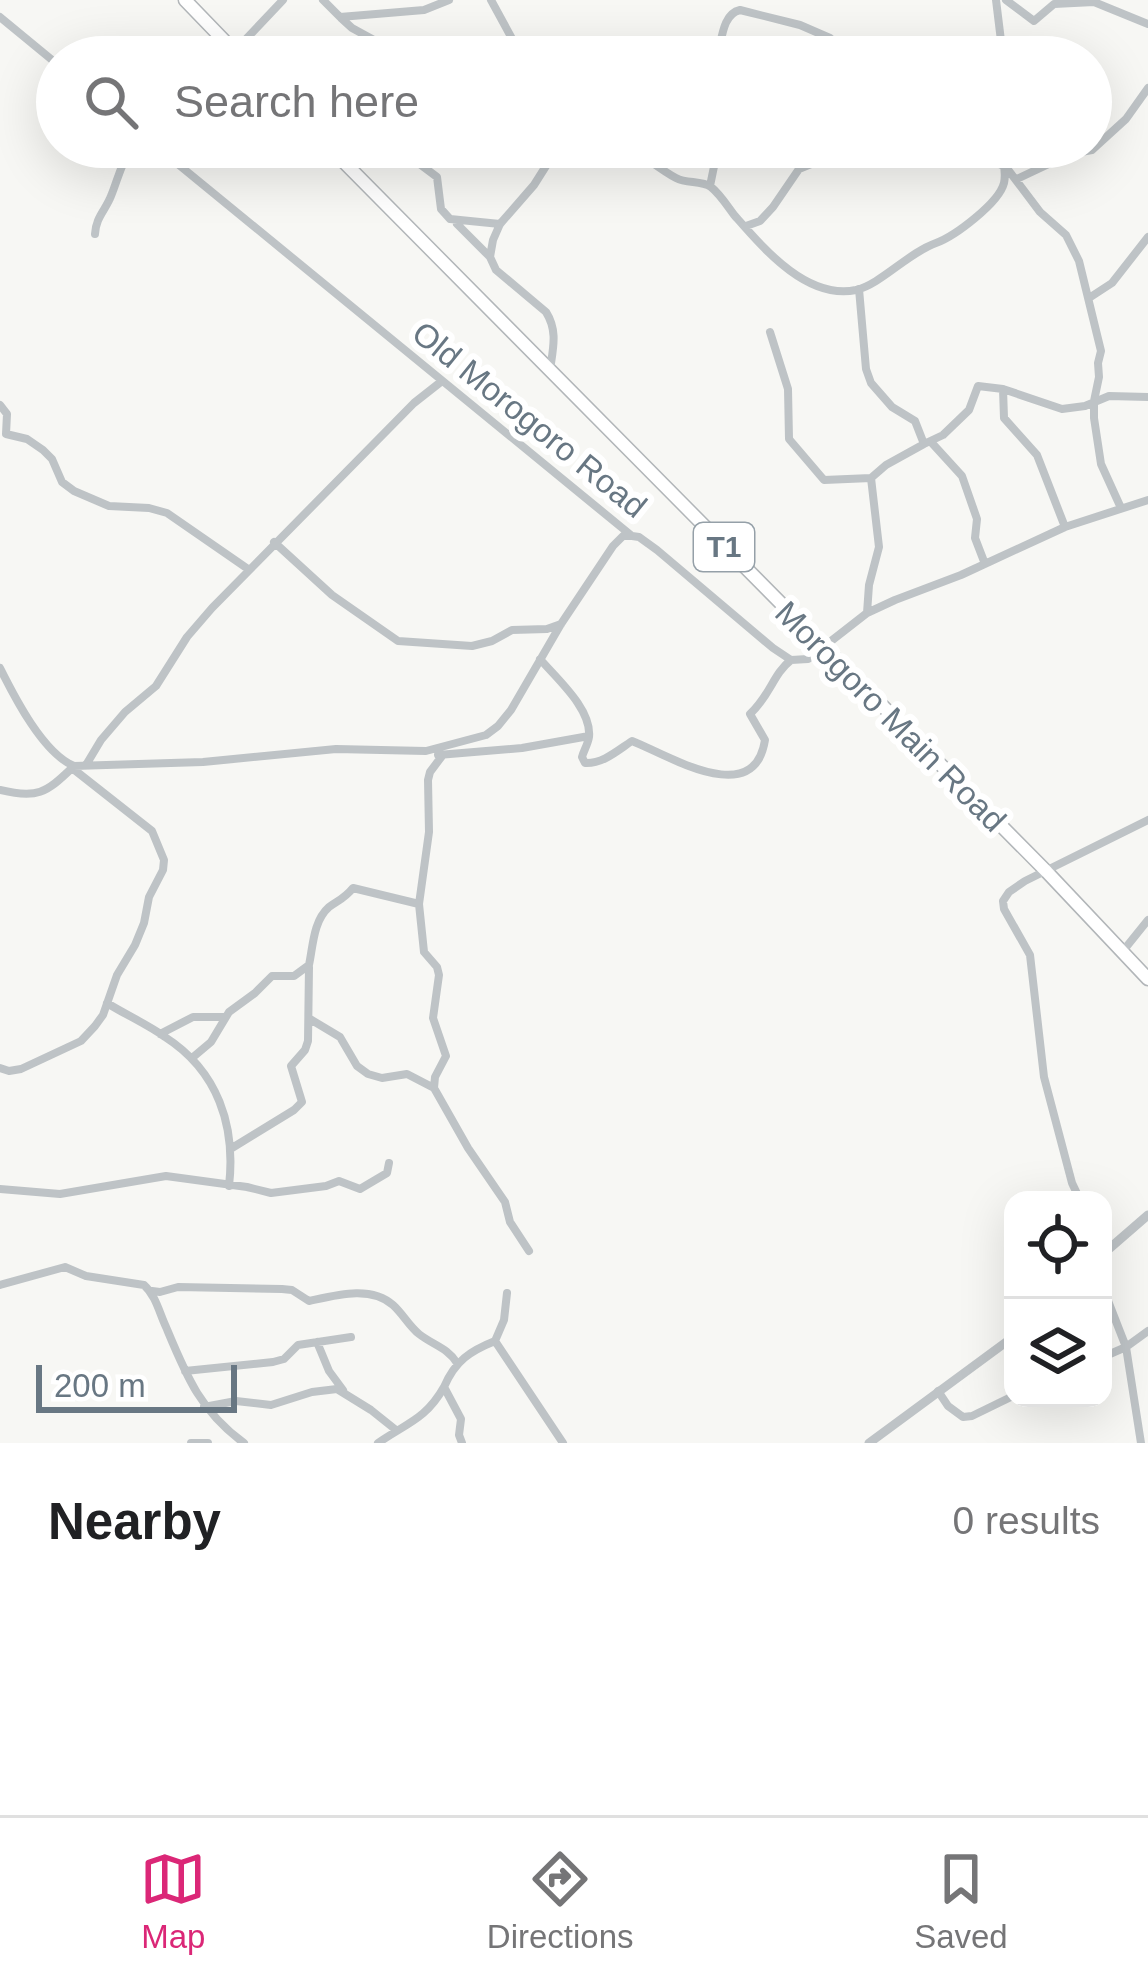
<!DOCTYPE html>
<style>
body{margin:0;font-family:Helvetica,sans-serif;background:#f6f6f6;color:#202124}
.controls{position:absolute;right:36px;bottom:36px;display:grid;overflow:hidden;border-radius:24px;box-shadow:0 12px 48px #0002}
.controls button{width:108px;height:108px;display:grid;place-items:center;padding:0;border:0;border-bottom:3px solid #e0e0e0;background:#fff;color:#202124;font:60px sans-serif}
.scale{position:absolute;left:36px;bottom:30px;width:201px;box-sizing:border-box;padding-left:12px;border:6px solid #687783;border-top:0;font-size:33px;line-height:42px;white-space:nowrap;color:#687783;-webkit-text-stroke:9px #fff;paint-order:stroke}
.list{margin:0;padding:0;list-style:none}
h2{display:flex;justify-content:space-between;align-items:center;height:156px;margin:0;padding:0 48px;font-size:51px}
h2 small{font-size:39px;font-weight:400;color:#757577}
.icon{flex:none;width:66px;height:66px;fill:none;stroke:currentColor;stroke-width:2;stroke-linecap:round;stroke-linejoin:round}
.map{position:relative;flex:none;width:1148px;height:1443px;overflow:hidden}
.search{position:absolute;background:#fff;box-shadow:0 12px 48px #0002;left:36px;right:36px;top:36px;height:132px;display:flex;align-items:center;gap:30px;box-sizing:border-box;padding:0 42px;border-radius:66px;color:#757577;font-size:45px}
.sheet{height:372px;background:#fff}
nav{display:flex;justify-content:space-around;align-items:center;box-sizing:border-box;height:168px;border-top:3px solid #e0e0e0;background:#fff;font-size:33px;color:#757577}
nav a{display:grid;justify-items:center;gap:6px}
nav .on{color:#db2777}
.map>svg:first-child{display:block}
</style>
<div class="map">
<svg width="1148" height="1443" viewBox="0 0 1148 1443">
<rect width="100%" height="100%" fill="#f7f7f4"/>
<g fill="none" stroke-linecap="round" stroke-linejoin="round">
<g stroke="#b2b6b9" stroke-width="15">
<path id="trunk" d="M185 0 240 57
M329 147 1047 872 1148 979"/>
</g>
<path stroke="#bec3c6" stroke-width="8" d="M323 0 340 17 424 10 449 0
M491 0 522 57
M996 0 1003 57
M1006 0 1034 21 1054 4 1094 2 1148 24
M0 17 57 64
M341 18 352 28 405 57
M241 49 253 47 266 57
M156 57H166
M229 57 283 0
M717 57C722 41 722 14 740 10L800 25 830 38 842 48 872 57
M157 147 632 536 639 537 657 550 773 648 791 660 808 659 867 613 895 600 961 575 1065 527 1148 500
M531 147 548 163
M629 147C645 156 659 169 676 178 687 184 701 180 711 187 720 194 728 207 735 216 764 249 807 300 856 290 881 284 908 253 936 243 955 236 999 203 1004 183 1007 169 1002 160 1001 147
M962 147 1006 167 1040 212 1066 235 1079 261 1101 351 1098 363 1099 377 1094 401V418L1101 464 1121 508
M401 150 437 177 441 209 450 219 500 224
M912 158 926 147
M1017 179 1070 154 1092 150 1126 119 1148 88
M710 186 718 147
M457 224 490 257
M746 226 760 221 773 207 799 169 833 155
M95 234C96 217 105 211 111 196 118 179 121 163 132 147
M859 289 866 369 871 383 892 407 915 421 924 444 886 465 871 478 879 547 869 585 867 613
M1089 298 1112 283 1148 237
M770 332 788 389 789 439 824 480 871 478
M550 370C553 348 558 331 546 312L496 270 490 257 493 240 500 224 534 185 558 147
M1003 389 1004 418 1037 455 1065 527
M0 405 7 414 6 434 27 439 43 450 52 459 62 482 74 491 109 506 149 508 167 513 248 569
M931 442 962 476 977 519 975 538 985 564
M924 444 943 435 969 410 978 386 1003 389 1062 409 1085 406 1109 396 1148 397
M274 542 332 595 398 641 472 646 492 641 512 630 547 629 561 624
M540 659C557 679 592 709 589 737 588 744 584 750 582 757L585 763C603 764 618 750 632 741 668 755 754 810 765 740L750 714C770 696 773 674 791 660
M0 668C15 698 43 753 74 766L203 762 336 749 426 751 486 735 498 726 511 710 561 624 613 546 623 536H630
M438 755 522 748 589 736
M442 756 430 772 428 780 429 832 419 904 424 952 437 967 439 975 433 1018 446 1056 435 1077 434 1088 468 1148 505 1202 510 1222 529 1251
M86 765 101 740 125 712 156 686 187 637 212 608 414 403 442 381
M0 790C37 799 46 793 72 768
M1123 951 1148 920
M107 1003C126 1015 147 1024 165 1037 218 1071 236 1126 229 1186
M310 1019 340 1037 357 1066 368 1074 382 1078 407 1074 434 1088
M160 1034 193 1017H225
M192 1058 211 1042 229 1012 255 993 272 976H294L309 965C313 947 313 921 329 907 339 900 345 898 353 888L419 904
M0 1068 9 1071 21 1069 81 1041 95 1026 103 1015 117 975 135 945 144 923 149 897 163 870 164 860 152 831 72 768
M232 1148 294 1110 302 1102 291 1066 305 1050 308 1041 309 967
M0 1189 60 1194 166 1176 247 1187 271 1193 326 1186 339 1181 360 1189 387 1173 389 1163
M1080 1200 1072 1183 1044 1077 1030 955 1004 909 1003 901 1009 892 1025 881 1148 820
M0 1285 65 1267 86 1276 144 1285C156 1296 159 1312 166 1327 186 1375 200 1411 244 1443
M1103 1288 1126 1347 1141 1443
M152 1291 160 1292 178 1287 282 1289 292 1290 309 1301C336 1295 371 1285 393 1305 403 1314 409 1326 419 1334 433 1345 448 1348 457 1363
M507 1293 504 1320 495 1341 563 1443
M317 1342 329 1371 343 1390
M1103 1357 1126 1347 1148 1331
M185 1371 273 1362 284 1359 298 1345 351 1337
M938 1391 948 1406 963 1417 972 1416 1013 1396
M204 1407 236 1401 271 1405 312 1392 337 1389 371 1410 396 1430
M191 1443H208
M378 1443C407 1423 426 1419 444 1387
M462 1443 459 1435 461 1419 444 1387C455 1361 470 1351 495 1341"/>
<path stroke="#bec3c6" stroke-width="9" d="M1103 1254 1148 1215
M869 1443 1013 1337"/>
<use href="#trunk" stroke="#fff" stroke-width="12"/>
</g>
<g text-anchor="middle" stroke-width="12" stroke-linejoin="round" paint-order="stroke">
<rect fill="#fff" stroke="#95a0a8" stroke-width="3" x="694" y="523" width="60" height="48" rx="9"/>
<g font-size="30" font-weight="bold" fill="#687783">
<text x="724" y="557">T1</text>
</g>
<g font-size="33" fill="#687783" stroke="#fff">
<text transform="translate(530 419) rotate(39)" y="12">Old Morogoro Road</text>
<text transform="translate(891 716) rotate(45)" y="12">Morogoro Main Road</text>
</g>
</g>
</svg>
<div class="controls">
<button><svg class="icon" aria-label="locate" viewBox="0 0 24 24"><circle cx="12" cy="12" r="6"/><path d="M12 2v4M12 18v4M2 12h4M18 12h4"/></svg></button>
<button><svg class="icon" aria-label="layers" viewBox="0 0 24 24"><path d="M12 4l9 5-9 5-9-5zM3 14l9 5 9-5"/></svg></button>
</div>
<div class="scale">200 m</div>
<div class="search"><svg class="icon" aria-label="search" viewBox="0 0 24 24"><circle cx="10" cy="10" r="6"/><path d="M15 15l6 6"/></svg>Search here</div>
</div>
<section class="sheet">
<h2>Nearby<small>0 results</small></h2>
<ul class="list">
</ul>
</section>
<nav>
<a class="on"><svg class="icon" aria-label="map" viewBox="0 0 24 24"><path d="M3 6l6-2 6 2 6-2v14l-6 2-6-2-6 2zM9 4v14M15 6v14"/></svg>Map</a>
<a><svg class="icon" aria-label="directions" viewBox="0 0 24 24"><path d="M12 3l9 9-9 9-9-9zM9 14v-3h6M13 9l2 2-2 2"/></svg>Directions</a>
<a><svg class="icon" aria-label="saved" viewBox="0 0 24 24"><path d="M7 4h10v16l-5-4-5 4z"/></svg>Saved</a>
</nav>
